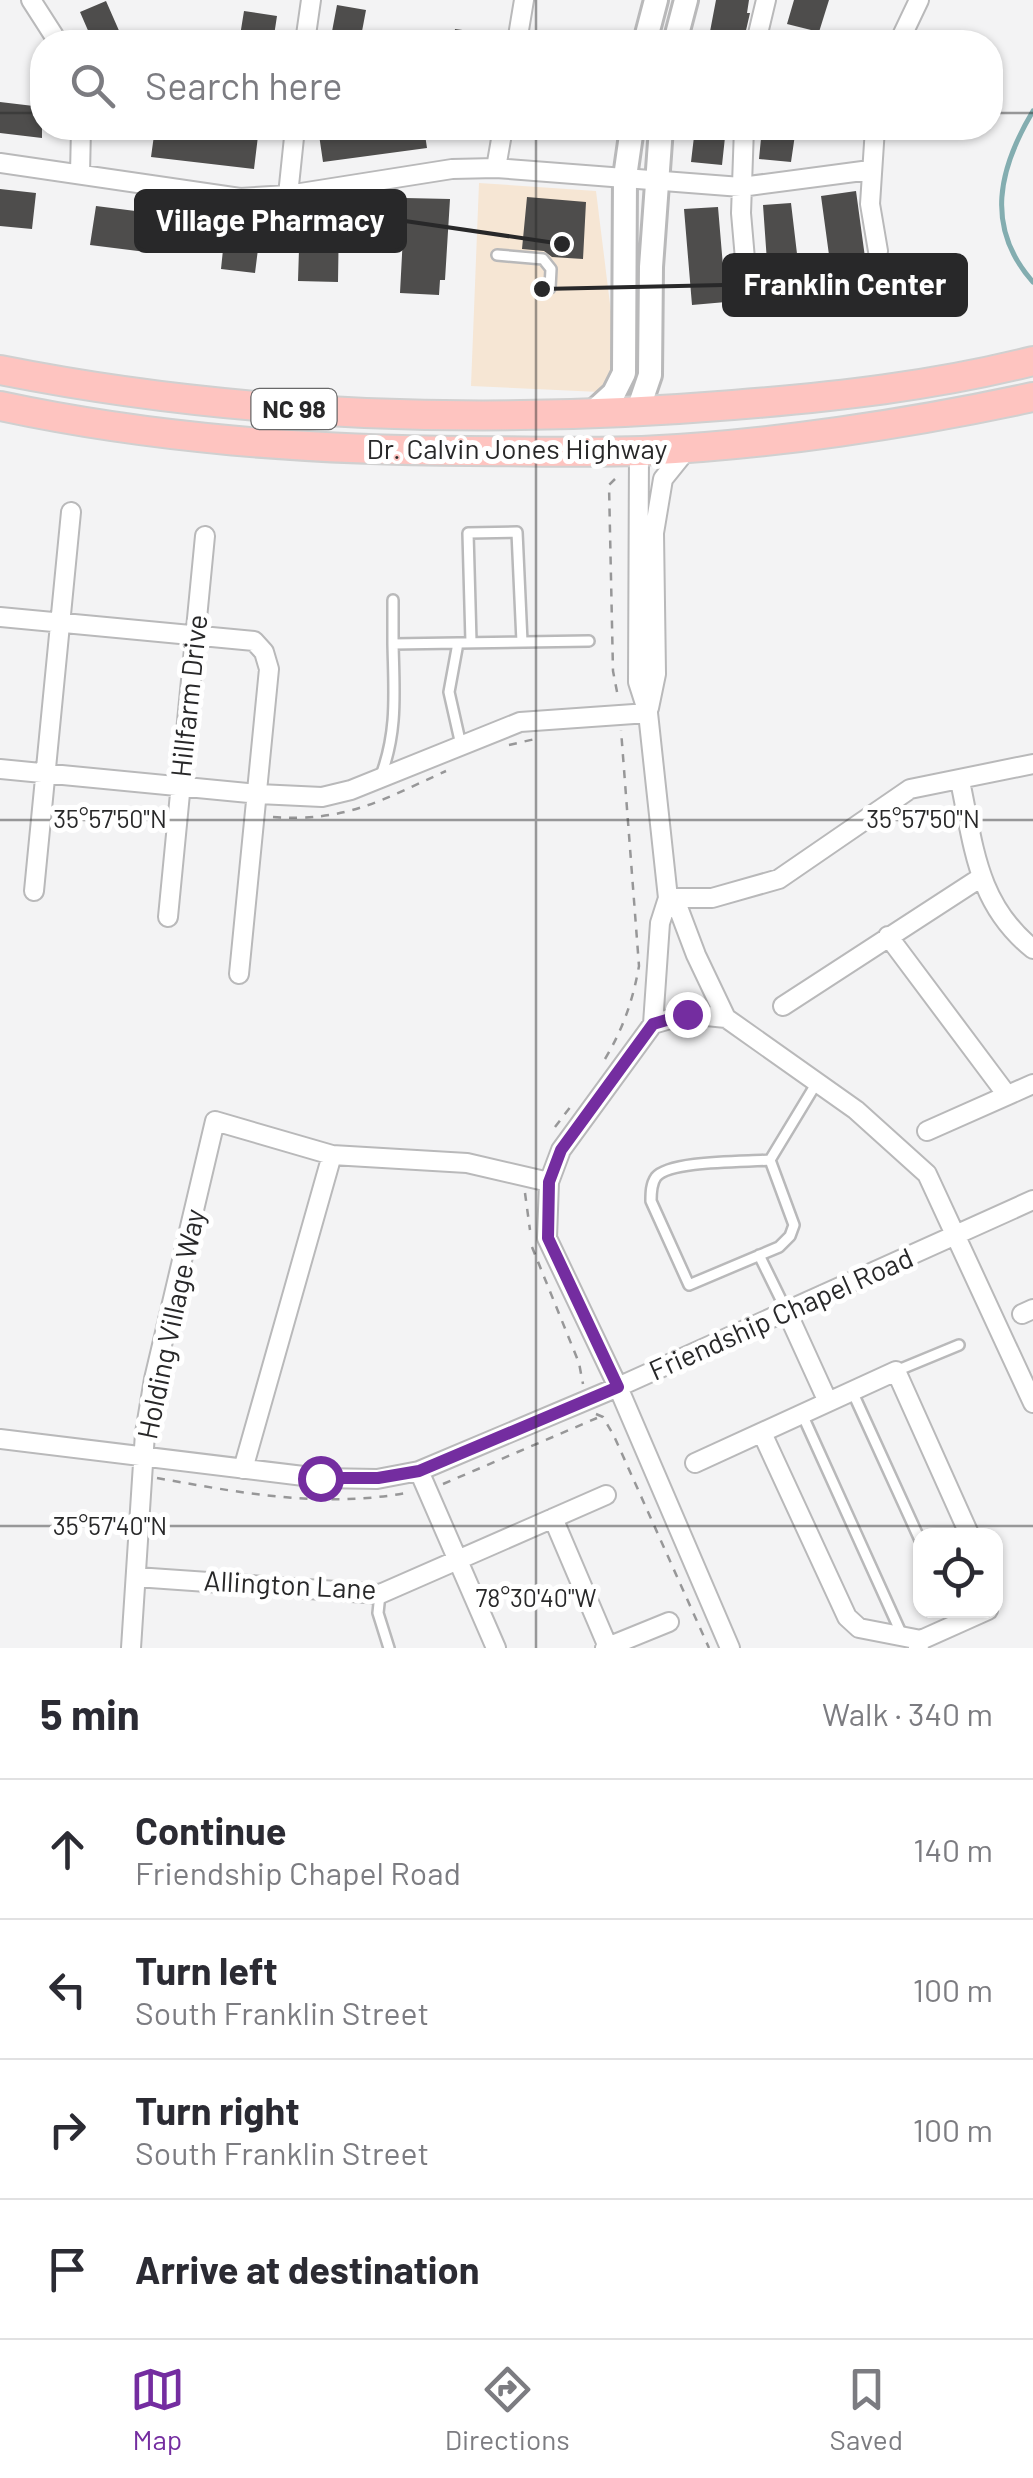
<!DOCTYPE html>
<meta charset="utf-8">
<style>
body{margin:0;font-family:Barlow,sans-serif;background:#f7f7f7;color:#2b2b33}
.controls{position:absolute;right:30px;bottom:30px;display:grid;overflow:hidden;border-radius:20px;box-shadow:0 2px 8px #0004}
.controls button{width:90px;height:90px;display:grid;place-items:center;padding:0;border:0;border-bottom:2px solid #e1e1e2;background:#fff;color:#2b2b33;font:50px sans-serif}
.stop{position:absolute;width:30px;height:30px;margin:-22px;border:8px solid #742da0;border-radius:50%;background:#fff}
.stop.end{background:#742da0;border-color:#fff;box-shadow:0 2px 10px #0008}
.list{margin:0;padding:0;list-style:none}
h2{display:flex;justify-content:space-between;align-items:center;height:130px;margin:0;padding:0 40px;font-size:42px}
h2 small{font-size:32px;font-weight:400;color:#7c7c81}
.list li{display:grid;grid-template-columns:65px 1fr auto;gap:30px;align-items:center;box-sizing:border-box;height:140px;padding:0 40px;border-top:2px solid #e1e1e2}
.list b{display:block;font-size:38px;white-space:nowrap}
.list p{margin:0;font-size:32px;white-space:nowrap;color:#7c7c81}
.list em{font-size:32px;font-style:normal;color:#7c7c81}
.icon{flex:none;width:55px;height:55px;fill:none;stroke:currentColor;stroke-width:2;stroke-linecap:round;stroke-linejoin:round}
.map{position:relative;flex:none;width:1033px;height:1648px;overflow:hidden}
.search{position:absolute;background:#fff;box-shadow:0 2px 8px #0004;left:30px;right:30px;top:30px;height:110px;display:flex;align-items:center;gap:25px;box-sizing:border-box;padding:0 35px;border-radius:40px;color:#7c7c81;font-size:38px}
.sheet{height:690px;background:#fff}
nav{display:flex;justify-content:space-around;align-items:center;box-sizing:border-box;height:140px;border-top:2px solid #e1e1e2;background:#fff;font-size:28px;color:#7c7c81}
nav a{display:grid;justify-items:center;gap:5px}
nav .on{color:#742da0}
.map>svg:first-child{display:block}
</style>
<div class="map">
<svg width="1033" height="1648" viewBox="0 0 1033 1648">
<rect width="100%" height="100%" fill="#f3f3f4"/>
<path fill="#f6e6d4" d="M479 183 596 191 621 393 471 386Z"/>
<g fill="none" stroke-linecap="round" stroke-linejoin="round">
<path stroke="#83adb0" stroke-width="5" d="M1033 111C999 168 984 227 1033 282"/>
</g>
<path fill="#4e4d4c" d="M716 0H749L747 13H750L744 39H741L740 42H708Z
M794 0H829L819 32 787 24Z
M106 1 124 42H93L80 12Z
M337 5 366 10 360 42H330Z
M244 11 277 16 273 42H239Z
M455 29 500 35 499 42H453Z
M0 102 42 107V138L0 133Z
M155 128H188L258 136 254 169 151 157Z
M318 128H424L427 148 323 162Z
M695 128H726L722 165 691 162Z
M762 128H796L791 162 759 159Z
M0 189 36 193 32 229 0 226Z
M856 191 867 272 832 277 821 196Z
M527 197 586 202 583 259 552 257 544 251 522 249Z
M405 198 450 199 445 280H440L439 295 400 293Z
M791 203 802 296 800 301 770 304 763 205Z
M96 206 159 214 154 253 90 245Z
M718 207 726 302 692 305 684 209Z
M300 217H339L338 282 298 281Z
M226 221 261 225 255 273 221 269Z"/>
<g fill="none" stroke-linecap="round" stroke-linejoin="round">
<g stroke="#b9b9ba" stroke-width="14">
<path id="service" d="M497 255 543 259 551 269 550 288
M393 600V644L458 643
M471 642 468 533 517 532 522 642
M461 745 449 692 458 643 589 641
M380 778C398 732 394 692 393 644
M770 1160 794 1225 790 1236 779 1247 689 1285 651 1201C651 1193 651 1184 656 1177 670 1160 746 1162 770 1160L816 1084
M759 1255 787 1312
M896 1371 959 1345
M852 1391 920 1540
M802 1414 902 1635
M380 1594 378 1613 389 1648"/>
</g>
<g stroke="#b9b9ba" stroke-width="22">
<path id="minor" d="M31 0 58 42
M305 42 311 0
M517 42 524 0
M756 42 766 0
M899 42 919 0
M744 128 741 213 749 305
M875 128 870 204 878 251
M0 163 240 198 288 195 452 169 496 168 741 187 870 170
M496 168 503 128
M80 174 81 128
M288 195 295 128
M639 451 638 682 648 713 668 898 660 923 653 1024 561 1150 549 1182 547 1238 618 1387 730 1648
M0 617 254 641 264 652 269 669 239 974
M649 708 656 674 654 533 663 479 688 448
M0 769 258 794 322 797 351 790 520 722 648 713
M960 781C974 847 977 904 1033 949
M34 891 71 512
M668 898 679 910 696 955 726 1018 856 1110 927 1174 1033 1403
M668 898H712L779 879 910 789 1033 764
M168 917 205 536
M888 936 1007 1095
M783 1006 980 878
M653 1024 687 1014 726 1018
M927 1131 1033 1084
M787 1312 828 1402
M1022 1314 1033 1309
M762 1433 847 1617 859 1628 921 1640
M0 1439 320 1478 377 1479 419 1471 618 1387 1033 1200
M695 1463 896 1371 970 1536
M243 1469 332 1155
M419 1471 496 1648
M553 1518 608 1647
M136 1577 380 1594 606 1495
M131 1648 145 1433 154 1379 215 1121 332 1155 467 1163 549 1182
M605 1648 669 1622
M918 1648 921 1640 988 1610"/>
</g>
<g stroke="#b9b9ba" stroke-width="28">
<path id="tertiary" d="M645 42 656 0
M675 42 686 0
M637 413 650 375 651 267 661 128
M591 414 614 393 624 373 625 177 632 128"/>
</g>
<g stroke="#d0d0d0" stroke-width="32">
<path id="trunk" d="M0 370C241 418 488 425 733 405 834 397 934 386 1033 361
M0 406C154 439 310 450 468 451 526 451 584 453 642 451 769 445 909 424 1033 397"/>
</g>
<path stroke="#979798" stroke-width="2.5" stroke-dasharray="8 8" stroke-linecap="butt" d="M615 479 609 485 613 671 618 697
M509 745 535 739
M273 817C347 822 382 800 446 771
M605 1059C623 1029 633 1000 639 966L621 730
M555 1127 571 1106
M525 1193 530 1230
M532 1247 579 1363 583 1384
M596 1414 603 1417 614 1436 709 1648
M157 1478C241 1493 326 1509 411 1492
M443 1484 597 1418"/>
<use href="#service" stroke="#fff" stroke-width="9"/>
<use href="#minor" stroke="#fff" stroke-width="18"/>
<use href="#tertiary" stroke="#fff" stroke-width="22"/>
<use href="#trunk" stroke="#fec4c0" stroke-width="28"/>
</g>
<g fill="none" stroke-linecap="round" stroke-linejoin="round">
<path stroke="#742da0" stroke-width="12" d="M320 1478H378L419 1471 618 1387 548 1238 549 1182 561 1150 653 1024 687 1014"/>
</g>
<path fill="none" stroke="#282829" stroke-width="2.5" stroke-opacity="0.45" d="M536 0V42M0 113H42M990 113H1033M536 128V1648M0 820H1033M0 1526H1033"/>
<g text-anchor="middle" stroke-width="10" stroke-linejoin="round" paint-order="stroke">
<rect fill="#fff" stroke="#686869" stroke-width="2.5" x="251.5" y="389" width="85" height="40" rx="8"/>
<g font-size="25" font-weight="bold" fill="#282829">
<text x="294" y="418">NC 98</text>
</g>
<g font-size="28" fill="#282829" stroke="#fff">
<text x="517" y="459">Dr. Calvin Jones Highway</text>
<text transform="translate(189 696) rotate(-84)" y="10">Hillfarm Drive</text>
<text transform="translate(781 1314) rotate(-24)" y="10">Friendship Chapel Road</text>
<text transform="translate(171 1324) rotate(-78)" y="10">Holding Village Way</text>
<text transform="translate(290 1585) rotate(3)" y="10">Allington Lane</text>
</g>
</g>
<g font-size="25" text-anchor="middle" fill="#282829" stroke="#fff" stroke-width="10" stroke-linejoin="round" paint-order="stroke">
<text x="110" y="828">35°57'50"N</text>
<text x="923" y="828">35°57'50"N</text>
<text x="110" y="1535">35°57'40"N</text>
<text x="536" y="1607">78°30'40"W</text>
</g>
<path fill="none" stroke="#282829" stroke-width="4" d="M562 244L405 221M542 289L724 285"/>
<g fill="#282829" stroke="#fff" stroke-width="4">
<circle cx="562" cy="244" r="10"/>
<circle cx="542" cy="289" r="10"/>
</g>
<g fill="#282829" stroke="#282829" stroke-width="4">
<rect x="136" y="191" width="269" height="60" rx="10"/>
<rect x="724" y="255" width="242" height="60" rx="10"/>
</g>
<g font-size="30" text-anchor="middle" font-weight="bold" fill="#fff">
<text x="270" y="231">Village Pharmacy</text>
<text x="845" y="295">Franklin Center</text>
</g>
</svg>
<div class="controls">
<button><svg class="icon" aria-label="locate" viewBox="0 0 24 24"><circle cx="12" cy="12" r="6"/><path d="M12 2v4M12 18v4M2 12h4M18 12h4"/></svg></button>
</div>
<div class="stop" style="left:320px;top:1478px"></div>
<div class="stop end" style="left:687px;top:1014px"></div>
<div class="search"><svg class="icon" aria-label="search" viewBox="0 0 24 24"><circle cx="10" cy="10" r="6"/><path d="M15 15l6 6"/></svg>Search here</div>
</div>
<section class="sheet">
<h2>5 min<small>Walk · 340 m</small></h2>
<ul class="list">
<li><svg class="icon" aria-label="ahead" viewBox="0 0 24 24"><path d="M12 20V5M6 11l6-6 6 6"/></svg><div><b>Continue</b><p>Friendship Chapel Road</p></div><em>140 m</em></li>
<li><svg class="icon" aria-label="left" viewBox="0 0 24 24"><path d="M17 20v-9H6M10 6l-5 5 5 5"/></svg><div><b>Turn left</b><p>South Franklin Street</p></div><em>100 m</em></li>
<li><svg class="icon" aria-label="right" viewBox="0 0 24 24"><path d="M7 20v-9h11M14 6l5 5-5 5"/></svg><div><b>Turn right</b><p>South Franklin Street</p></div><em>100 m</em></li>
<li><svg class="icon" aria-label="arrive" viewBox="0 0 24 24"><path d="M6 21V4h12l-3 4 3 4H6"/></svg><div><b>Arrive at destination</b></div></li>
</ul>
</section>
<nav>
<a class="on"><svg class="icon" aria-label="map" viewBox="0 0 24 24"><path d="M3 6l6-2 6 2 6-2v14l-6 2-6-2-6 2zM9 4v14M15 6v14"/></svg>Map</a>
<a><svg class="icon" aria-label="directions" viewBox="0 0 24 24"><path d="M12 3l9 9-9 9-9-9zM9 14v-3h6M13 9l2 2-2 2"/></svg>Directions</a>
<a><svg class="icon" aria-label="saved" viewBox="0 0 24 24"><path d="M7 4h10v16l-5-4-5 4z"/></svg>Saved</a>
</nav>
